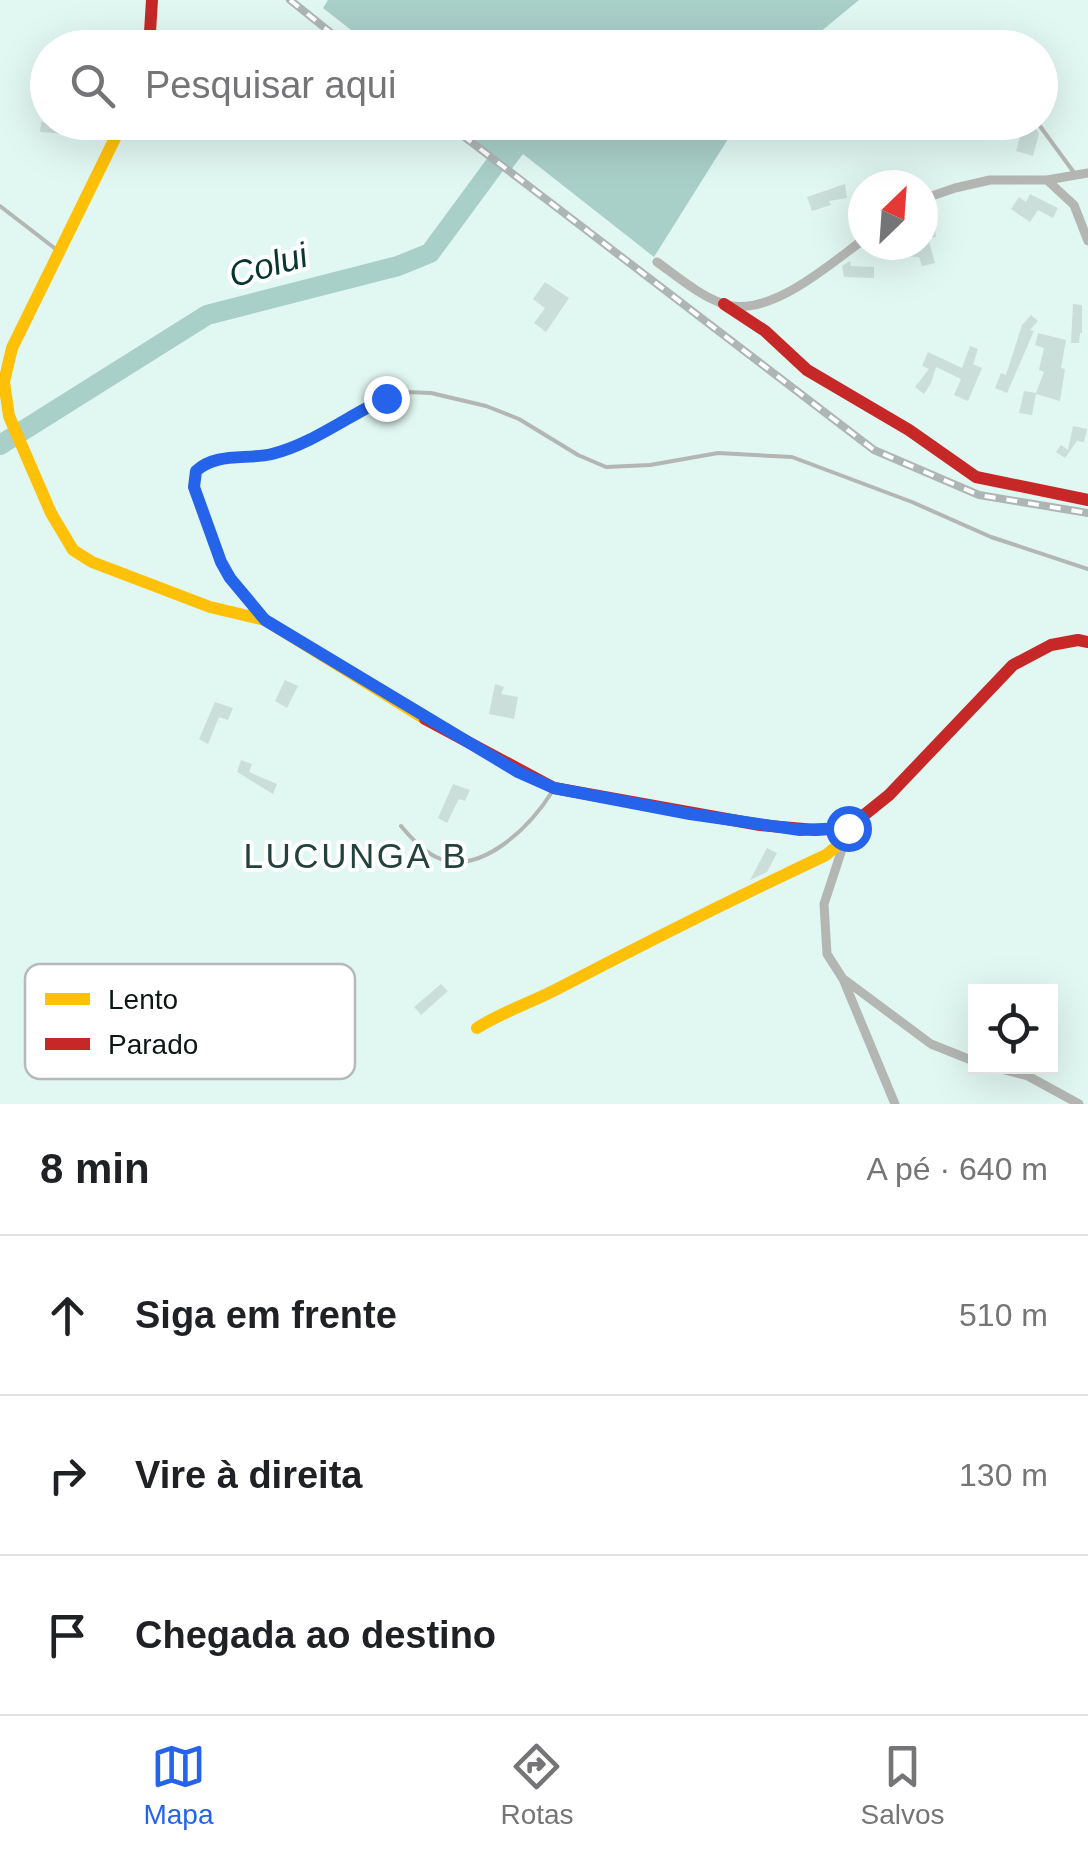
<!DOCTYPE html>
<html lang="pt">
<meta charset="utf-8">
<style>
body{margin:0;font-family:Helvetica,sans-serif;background:#f6f6f6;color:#202124}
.controls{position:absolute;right:30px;bottom:30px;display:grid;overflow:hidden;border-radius:0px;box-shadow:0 10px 40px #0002}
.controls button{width:90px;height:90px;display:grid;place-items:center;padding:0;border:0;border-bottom:2px solid #e0e0e0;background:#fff;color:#202124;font:50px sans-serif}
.compass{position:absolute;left:848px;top:170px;width:90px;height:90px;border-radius:50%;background:#fff;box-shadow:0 10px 40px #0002;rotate:25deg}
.stop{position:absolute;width:30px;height:30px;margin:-22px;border:8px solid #2563eb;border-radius:50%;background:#fff}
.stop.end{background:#2563eb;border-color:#fff;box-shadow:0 2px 10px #0008}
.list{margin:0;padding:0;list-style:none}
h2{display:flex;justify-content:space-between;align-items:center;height:130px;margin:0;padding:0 40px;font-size:42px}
h2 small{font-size:32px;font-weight:400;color:#757577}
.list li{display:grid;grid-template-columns:65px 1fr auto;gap:30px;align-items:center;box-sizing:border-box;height:160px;padding:0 40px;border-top:2px solid #e0e0e0}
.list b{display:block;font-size:38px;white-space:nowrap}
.list em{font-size:32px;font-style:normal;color:#757577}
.icon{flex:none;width:55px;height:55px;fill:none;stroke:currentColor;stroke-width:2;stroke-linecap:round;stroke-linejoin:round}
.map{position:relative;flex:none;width:1088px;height:1104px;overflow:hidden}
.search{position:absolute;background:#fff;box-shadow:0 10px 40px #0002;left:30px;right:30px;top:30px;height:110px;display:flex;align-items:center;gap:25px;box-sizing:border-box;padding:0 35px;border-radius:55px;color:#757577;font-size:38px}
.sheet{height:610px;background:#fff}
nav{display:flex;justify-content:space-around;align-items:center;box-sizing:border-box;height:140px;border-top:2px solid #e0e0e0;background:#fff;font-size:28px;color:#757577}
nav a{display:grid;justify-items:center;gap:5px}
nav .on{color:#2563eb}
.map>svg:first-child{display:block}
</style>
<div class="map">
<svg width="1088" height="1104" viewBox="0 0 1088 1104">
<rect width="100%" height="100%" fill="#e1f7f2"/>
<path fill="#a8cfc8" d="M328 0H859L802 47 374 48 323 8Z
M445 123H738L654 257 523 154 510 171Z"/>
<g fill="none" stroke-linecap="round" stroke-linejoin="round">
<path stroke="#a8cfc8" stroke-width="20" d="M0 445 207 315 398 266 430 253 497 162 518 122"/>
</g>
<path fill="#cbdeda" d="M41 122 80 126 79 135 40 132Z
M816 122H866L864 131 850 128 849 139 838 138V134Z
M1024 122H1032L1039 134 1033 156 1016 151Z
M845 184 847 198 829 201 831 205 812 211 807 197Z
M1030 194 1058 208 1053 218 1038 210 1030 222 1011 209 1019 197 1026 202Z
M934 220 936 237 928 238 935 263 922 266 919 257 900 256 901 246 923 247V221Z
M850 261 851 266 874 267V278L844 277 842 266Z
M545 282 569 298 546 332 534 323 545 308 533 299Z
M1073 304 1082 305V333H1080L1079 343H1071Z
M1031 315 1038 321 1030 330 1034 331 1007 393 995 388 1001 373 1006 375 1022 325Z
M1038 333 1066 340 1061 368 1065 369 1060 401 1036 394 1032 415 1019 413 1024 391 1036 393 1044 372 1039 370 1044 348 1035 345Z
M970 346 978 349 973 364 982 368 968 401 954 395 961 379 936 367 931 383 924 394 915 387 929 369 922 366 928 352 962 368Z
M1073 426 1087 429 1084 442 1077 441 1065 458 1056 452 1061 445 1068 450Z
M285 680 298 686 287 708 275 701Z
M495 684 504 687 501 694 518 697 514 719 489 714Z
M215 702 233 708 228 720 219 717 208 744 199 739Z
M241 760 252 764 249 772 277 784 273 794 237 772Z
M453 784 470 790 465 801 459 799 447 823 438 818Z
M767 848 777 853 767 872 750 880Z
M441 984 448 991 421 1015 414 1007Z"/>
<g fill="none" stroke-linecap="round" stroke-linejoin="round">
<path stroke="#b3b6b3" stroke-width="4" d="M1037 122 1075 174
M0 206 57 250
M259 613C249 601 237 589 228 576 216 555 188 494 196 471L212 460 259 457 304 443 386 398 405 392 431 393 486 406 519 419 578 455 606 467 650 465 718 453 792 457 912 502 991 537 1088 569
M401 826C411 838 422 850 436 857 481 878 531 825 552 792"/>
<path stroke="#b3b6b3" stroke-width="9" d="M1047 180 1074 205 1088 241
M923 199 955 188 990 180H1047L1088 173
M657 262C678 277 700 296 724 304 769 319 830 264 863 240
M845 840 824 904 827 954 843 979 895 1104
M845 980 931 1044 976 1062
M989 1066 1028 1076 1079 1104"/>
<path stroke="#ffc107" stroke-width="12" d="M123 122 12 348 4 382 9 416 51 513 73 550 92 562 210 607 265 620 425 719
M477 1028C504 1011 533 1002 561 987 649 941 737 897 826 855L838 845 848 828"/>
<path stroke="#c62828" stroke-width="12" d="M149 48 152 0
M724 304 765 331 807 370 909 430 976 477 1088 500
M425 719 554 788 760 825 815 830 848 828 889 795 1013 665 1051 645 1078 640 1088 642"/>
<g stroke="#aeb6b5" stroke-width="8">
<path id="rail" d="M290 0 350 48
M445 122 874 450 979 495 1088 513"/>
</g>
<use href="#rail" stroke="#fff" stroke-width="4" stroke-dasharray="11" stroke-linecap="butt"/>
</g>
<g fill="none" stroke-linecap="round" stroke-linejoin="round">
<path stroke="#2563eb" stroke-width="12" d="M386 398C348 416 312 444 272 454 246 460 216 452 196 471L194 487 221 562 230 578 265 620 518 772 554 788 690 814 800 830 848 828"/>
</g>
<g text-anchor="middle" stroke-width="8" stroke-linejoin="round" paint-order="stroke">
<g font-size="35" font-style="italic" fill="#07352f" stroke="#fff">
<text transform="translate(268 265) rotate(-16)" y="12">Colui</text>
</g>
<g font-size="35" letter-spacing="2.5" fill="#21423d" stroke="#fff">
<text x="356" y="868">LUCUNGA B</text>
</g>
</g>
<rect x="25" y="964" width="330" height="115" rx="15" fill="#fff" stroke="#b6b9b9" stroke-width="2.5"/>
<rect x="45" y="993" width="45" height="12" fill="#ffc107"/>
<rect x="45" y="1038" width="45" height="12" fill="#c62828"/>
<g font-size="28" fill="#0a1715">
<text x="108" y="1009">Lento</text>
<text x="108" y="1054">Parado</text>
</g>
</svg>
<div class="controls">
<button><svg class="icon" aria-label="locate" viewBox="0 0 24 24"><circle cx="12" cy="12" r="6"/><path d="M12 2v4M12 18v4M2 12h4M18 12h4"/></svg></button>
</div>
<svg class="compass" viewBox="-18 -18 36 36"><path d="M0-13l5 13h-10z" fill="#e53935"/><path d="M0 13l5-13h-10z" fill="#757577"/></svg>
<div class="stop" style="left:848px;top:828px"></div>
<div class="stop end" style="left:386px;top:398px"></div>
<div class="search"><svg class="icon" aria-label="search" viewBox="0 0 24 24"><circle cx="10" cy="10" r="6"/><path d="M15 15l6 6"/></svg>Pesquisar aqui</div>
</div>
<section class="sheet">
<h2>8 min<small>A pé · 640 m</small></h2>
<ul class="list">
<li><svg class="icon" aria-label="ahead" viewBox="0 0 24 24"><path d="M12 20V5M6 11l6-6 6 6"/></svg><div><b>Siga em frente</b></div><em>510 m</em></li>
<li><svg class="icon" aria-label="right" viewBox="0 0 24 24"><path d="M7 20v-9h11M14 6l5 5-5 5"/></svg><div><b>Vire à direita</b></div><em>130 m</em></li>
<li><svg class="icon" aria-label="arrive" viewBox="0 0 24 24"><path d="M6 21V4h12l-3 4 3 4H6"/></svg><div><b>Chegada ao destino</b></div></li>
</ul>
</section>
<nav>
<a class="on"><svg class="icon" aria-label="map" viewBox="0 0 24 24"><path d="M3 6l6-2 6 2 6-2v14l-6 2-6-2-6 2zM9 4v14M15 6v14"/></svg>Mapa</a>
<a><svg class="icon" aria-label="directions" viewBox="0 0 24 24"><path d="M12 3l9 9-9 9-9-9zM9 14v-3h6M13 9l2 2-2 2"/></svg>Rotas</a>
<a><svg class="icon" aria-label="saved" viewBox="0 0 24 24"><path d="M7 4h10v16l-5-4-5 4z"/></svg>Salvos</a>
</nav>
